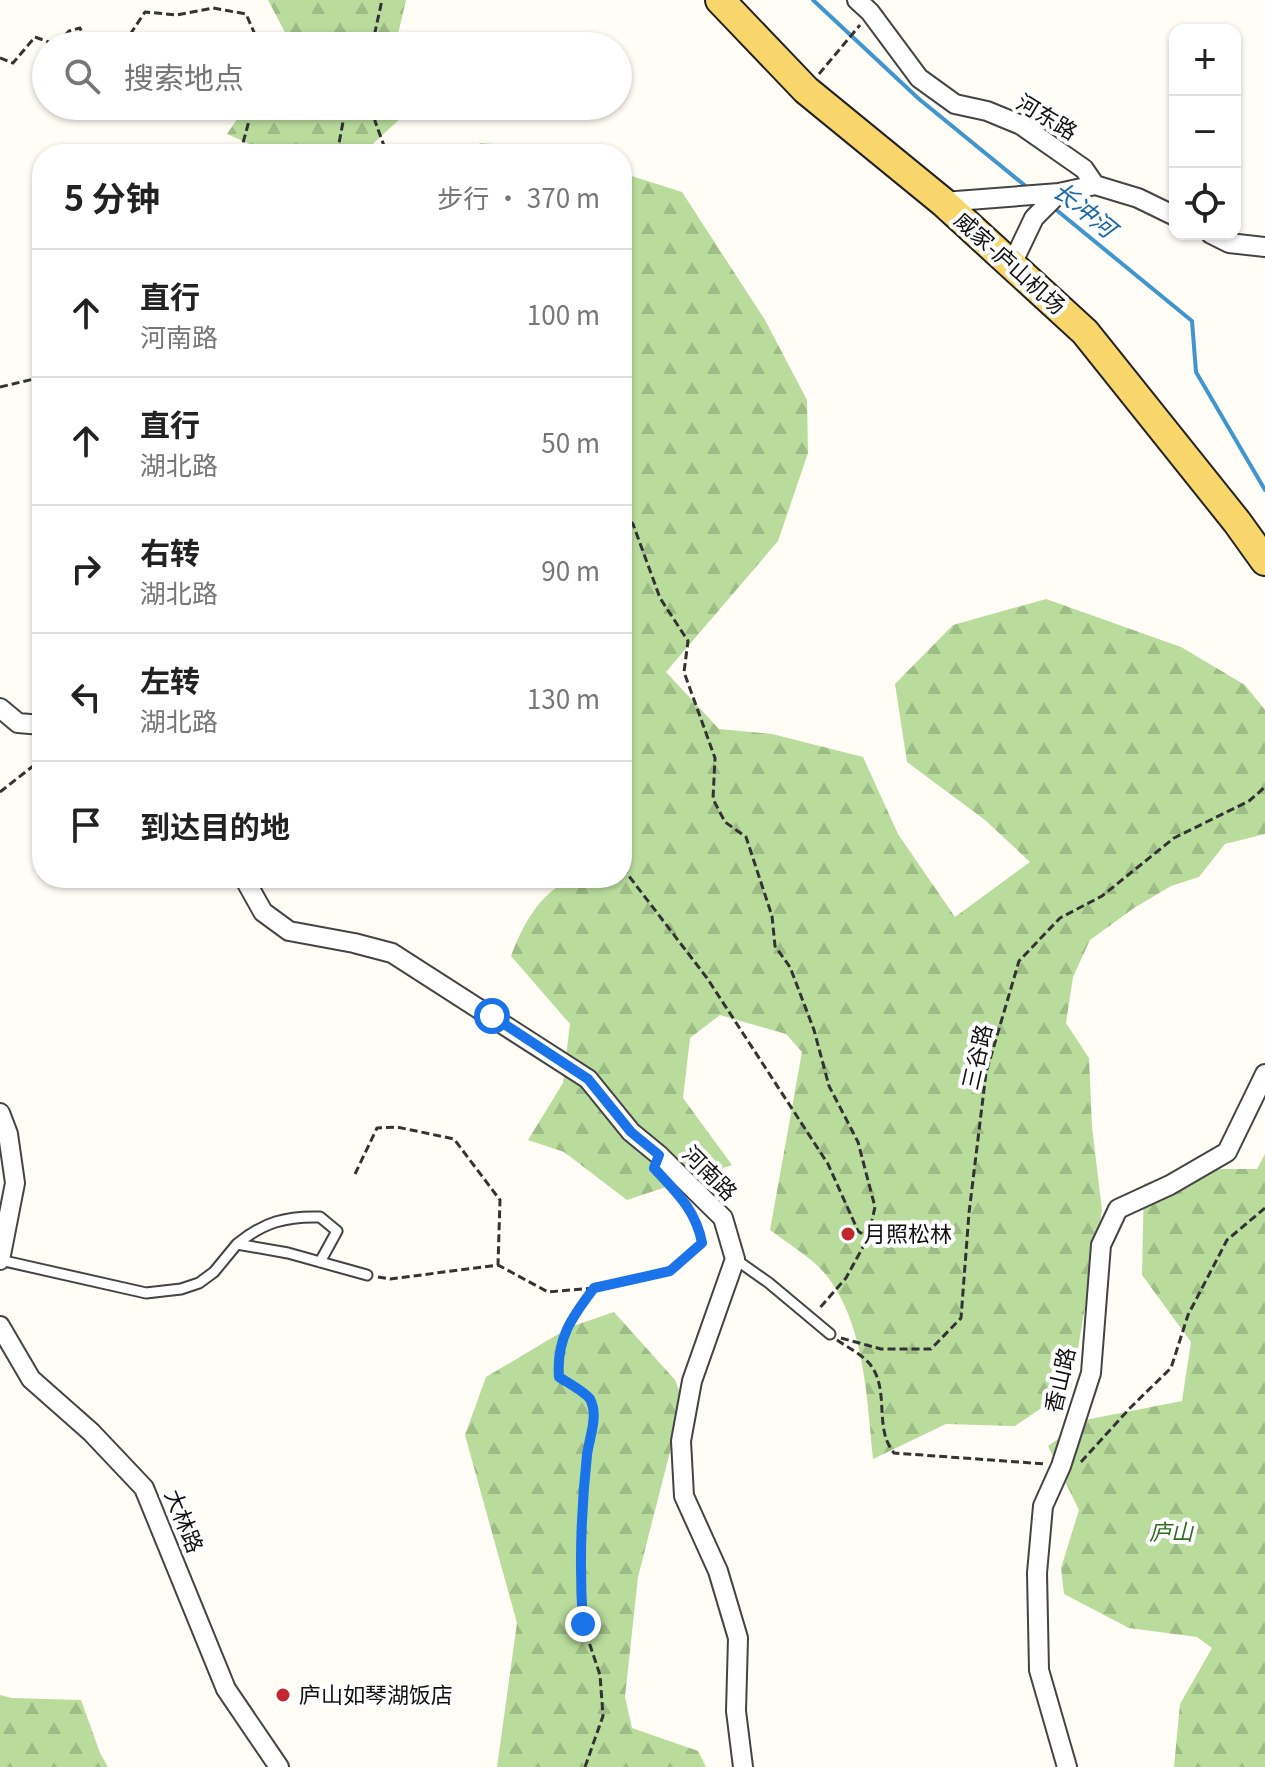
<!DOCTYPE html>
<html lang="zh">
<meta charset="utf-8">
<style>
body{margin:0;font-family:Georgia,"Noto Sans SC",serif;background:#f2f2f2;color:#222}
.controls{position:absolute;right:24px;top:24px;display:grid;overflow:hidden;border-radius:16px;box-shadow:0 2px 6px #0004}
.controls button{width:72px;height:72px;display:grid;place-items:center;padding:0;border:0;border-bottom:2px solid #e0e0e0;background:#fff;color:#222;font:40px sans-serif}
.stop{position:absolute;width:24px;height:24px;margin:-18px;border:6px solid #1a73e8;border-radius:50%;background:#fff}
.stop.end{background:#1a73e8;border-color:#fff;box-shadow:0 2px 8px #0008}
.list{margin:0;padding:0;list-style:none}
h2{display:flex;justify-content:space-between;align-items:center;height:104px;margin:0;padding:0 32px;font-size:34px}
h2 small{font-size:26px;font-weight:400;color:#767676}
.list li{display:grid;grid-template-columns:52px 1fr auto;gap:24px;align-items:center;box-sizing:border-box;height:128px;padding:0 32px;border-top:2px solid #e0e0e0}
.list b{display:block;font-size:30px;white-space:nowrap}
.list p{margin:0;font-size:26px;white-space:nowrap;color:#767676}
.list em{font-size:26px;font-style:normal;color:#767676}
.icon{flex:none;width:44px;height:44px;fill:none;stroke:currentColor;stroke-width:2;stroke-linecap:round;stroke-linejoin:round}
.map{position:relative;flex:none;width:1265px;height:1767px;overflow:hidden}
.search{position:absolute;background:#fff;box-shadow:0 2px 6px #0004;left:32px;top:32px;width:600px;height:88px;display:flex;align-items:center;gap:20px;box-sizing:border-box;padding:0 28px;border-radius:44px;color:#767676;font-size:30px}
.panel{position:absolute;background:#fff;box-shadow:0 2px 6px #0004;left:32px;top:144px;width:600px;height:744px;border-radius:32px}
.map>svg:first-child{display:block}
</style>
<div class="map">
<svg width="1265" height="1767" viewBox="0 0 1265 1767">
<defs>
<pattern id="forest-firs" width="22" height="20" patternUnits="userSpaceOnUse" patternTransform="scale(2)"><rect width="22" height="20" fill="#b9dc9c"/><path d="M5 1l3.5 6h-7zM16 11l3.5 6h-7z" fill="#9ebc85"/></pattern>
</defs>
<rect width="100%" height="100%" fill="#fffdf5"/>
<path fill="url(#forest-firs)" d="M268 0H406L398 34 403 46H285L289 40Z
M246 106H414L366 150 369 154H272L227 134Z
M480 143 549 149 563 154H472Z
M622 173 682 192 765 320 807 400 808 453 778 541 666 672 719 729 772 734 863 757 898 834 955 917 1030 862 985 820 907 762 895 684 953 625 1046 599 1181 647 1245 685 1265 710V834L1225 844 1199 877 1171 886 1134 908 1090 940 1073 977 1066 1023 1089 1058 1092 1127 1102 1210 1071 1388 1015 1426 946 1424 873 1459C867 1400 865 1325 827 1276 815 1260 787 1243 770 1230L802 1052 786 1034 720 1015 690 1038 683 1098 732 1165 627 1200 564 1152 528 1140 563 1083 570 1024 511 956C523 925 539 893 572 879 585 874 608 878 622 878Z
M1265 1154V1767H1174L1180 1704 1212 1648 1197 1637 1129 1628 1064 1594 1061 1568 1079 1510 1048 1446 1085 1420 1182 1401 1191 1342 1142 1275 1144 1184 1189 1169H1257Z
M614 1312 675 1380 683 1401 638 1577 625 1697 632 1728 698 1751 706 1767H497L517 1623 465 1435 486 1377 570 1327Z
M0 1695 12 1698 81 1700 100 1753 108 1767H0Z"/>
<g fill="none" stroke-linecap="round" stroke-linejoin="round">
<path stroke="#3f96cf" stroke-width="4" d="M813 0 919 99 1028 188
M1054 208 1192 321 1196 372 1265 490"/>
<g stroke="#444" stroke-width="13">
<path id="service" d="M237 1244C264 1222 286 1216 320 1217L337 1231 320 1262
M735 1259 769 1283 830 1334
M0 1260 146 1293 181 1289 199 1283 214 1272 237 1244 288 1253 367 1275"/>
</g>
<g stroke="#444" stroke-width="22">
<path id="minor" d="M857 0 870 12 919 78 955 104 987 111 1021 125 1084 169 1095 185 1059 193 943 202
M1095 185 1138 198 1175 216
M1211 234 1229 243 1265 247
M1012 264 1034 218 1059 193
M0 708 18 723 42 725
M244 878 263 912 289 931 354 943 392 953 588 1079 631 1132 659 1155 723 1218 735 1259 692 1381 681 1441 684 1496 718 1571 738 1638 736 1711 743 1767
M0 1113 8 1134 15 1183 0 1260
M0 1326 31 1379 91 1432 144 1488 226 1689 279 1767
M1067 1767 1039 1670 1037 1573 1043 1506 1061 1466 1091 1373 1101 1245 1118 1209 1170 1185 1227 1152 1265 1074"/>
</g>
<g stroke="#222" stroke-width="32">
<path id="primary" d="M720 0 806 90 943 202 1085 332 1237 522 1265 561"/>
</g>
<path stroke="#333" stroke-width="3" stroke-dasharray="8 4" stroke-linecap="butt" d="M130 46 129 36 145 12 177 15 213 8 246 14 260 46
M359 46 374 37
M372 46 382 0
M0 58 13 63 35 37 57 45 69 31 80 28 88 46
M819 74 860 25
M124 106H125
M374 106 375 121 387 154
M240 154 253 106
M337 154 346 106
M0 387 42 377
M622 513 633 524 660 598 688 641 684 672 715 758 713 799 725 822 746 837 772 916 775 946 790 967 814 1030 829 1086 858 1142 875 1207 868 1238 846 1278 818 1310
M0 792 42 759
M622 867 707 978 828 1164 858 1231 868 1238
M355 1174 377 1128 397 1127 454 1139 500 1200 498 1265
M378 1277 390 1279 498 1265 548 1292 594 1288
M841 1338 881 1349H931L961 1318 969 1213 986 1073 1019 961 1060 918 1102 896 1174 838 1249 801 1265 787
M837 1340C847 1347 861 1354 869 1363 891 1389 873 1428 894 1453L1046 1464
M1081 1462 1130 1408 1171 1368 1188 1315 1227 1240 1265 1208
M585 1767 603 1716 600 1675 583 1624 580 1578 581 1521 588 1450 594 1416 589 1398 559 1377C556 1338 571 1318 594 1288L670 1271 702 1243 699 1224 690 1211"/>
<use href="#service" stroke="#fff" stroke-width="9"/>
<use href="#minor" stroke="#fff" stroke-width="18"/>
<use href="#primary" stroke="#f9d66b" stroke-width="28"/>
</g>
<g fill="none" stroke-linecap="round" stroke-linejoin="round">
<path stroke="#1a73e8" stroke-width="10" d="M492 1016 588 1079 631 1132 659 1155 654 1168C676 1192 696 1210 702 1243L670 1271 594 1288C572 1317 556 1339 559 1377 568 1383 584 1391 590 1399 599 1416 589 1438 587 1455 581 1511 579 1567 583 1624"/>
</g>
<g fill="#c4262e" stroke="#fff" stroke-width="3">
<circle cx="848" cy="1234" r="8"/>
<circle cx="283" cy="1695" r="8"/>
</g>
<g text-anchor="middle" stroke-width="8" stroke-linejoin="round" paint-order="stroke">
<g font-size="22" fill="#111" stroke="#fff">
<text transform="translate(1047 117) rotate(31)" y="8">河东路</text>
<text transform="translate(1010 263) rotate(42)" y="8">威家-庐山机场</text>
<text transform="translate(977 1057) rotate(-77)" y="8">三谷路</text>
<text transform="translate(710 1173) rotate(45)" y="8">河南路</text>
<text transform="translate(1060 1380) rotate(-77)" y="8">香山路</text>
<text transform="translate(184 1521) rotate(68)" y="8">大林路</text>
</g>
<g font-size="22" fill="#111" stroke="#fff" text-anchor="start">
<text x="864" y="1242">月照松林</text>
<text x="299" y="1703">庐山如琴湖饭店</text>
</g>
<g font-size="22" font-style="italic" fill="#2f6b1f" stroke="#fff">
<text x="1171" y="1540">庐山</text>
</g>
<g font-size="24" font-style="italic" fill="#1768a6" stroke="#fff">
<text transform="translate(1084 210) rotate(39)" y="8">长冲河</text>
</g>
</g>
</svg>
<div class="controls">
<button>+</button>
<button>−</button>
<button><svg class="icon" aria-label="locate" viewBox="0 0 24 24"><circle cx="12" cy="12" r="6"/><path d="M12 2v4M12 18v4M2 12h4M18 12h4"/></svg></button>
</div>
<div class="stop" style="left:492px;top:1016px"></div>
<div class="stop end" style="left:583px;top:1624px"></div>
<div class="search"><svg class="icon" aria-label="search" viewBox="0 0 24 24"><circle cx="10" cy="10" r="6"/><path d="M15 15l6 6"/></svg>搜索地点</div>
<section class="panel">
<h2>5 分钟<small>步行 · 370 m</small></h2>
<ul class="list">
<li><svg class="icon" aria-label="ahead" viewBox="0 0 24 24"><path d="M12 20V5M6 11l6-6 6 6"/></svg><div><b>直行</b><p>河南路</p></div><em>100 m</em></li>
<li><svg class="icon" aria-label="ahead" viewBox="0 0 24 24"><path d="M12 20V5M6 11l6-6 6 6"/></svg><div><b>直行</b><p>湖北路</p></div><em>50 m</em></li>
<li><svg class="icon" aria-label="right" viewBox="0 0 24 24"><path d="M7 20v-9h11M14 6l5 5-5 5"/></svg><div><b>右转</b><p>湖北路</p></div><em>90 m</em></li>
<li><svg class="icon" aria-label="left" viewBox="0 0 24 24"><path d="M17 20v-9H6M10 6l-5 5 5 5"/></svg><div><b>左转</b><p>湖北路</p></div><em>130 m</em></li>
<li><svg class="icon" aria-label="arrive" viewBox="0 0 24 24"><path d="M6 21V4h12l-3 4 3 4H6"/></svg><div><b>到达目的地</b></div></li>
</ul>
</section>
</div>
